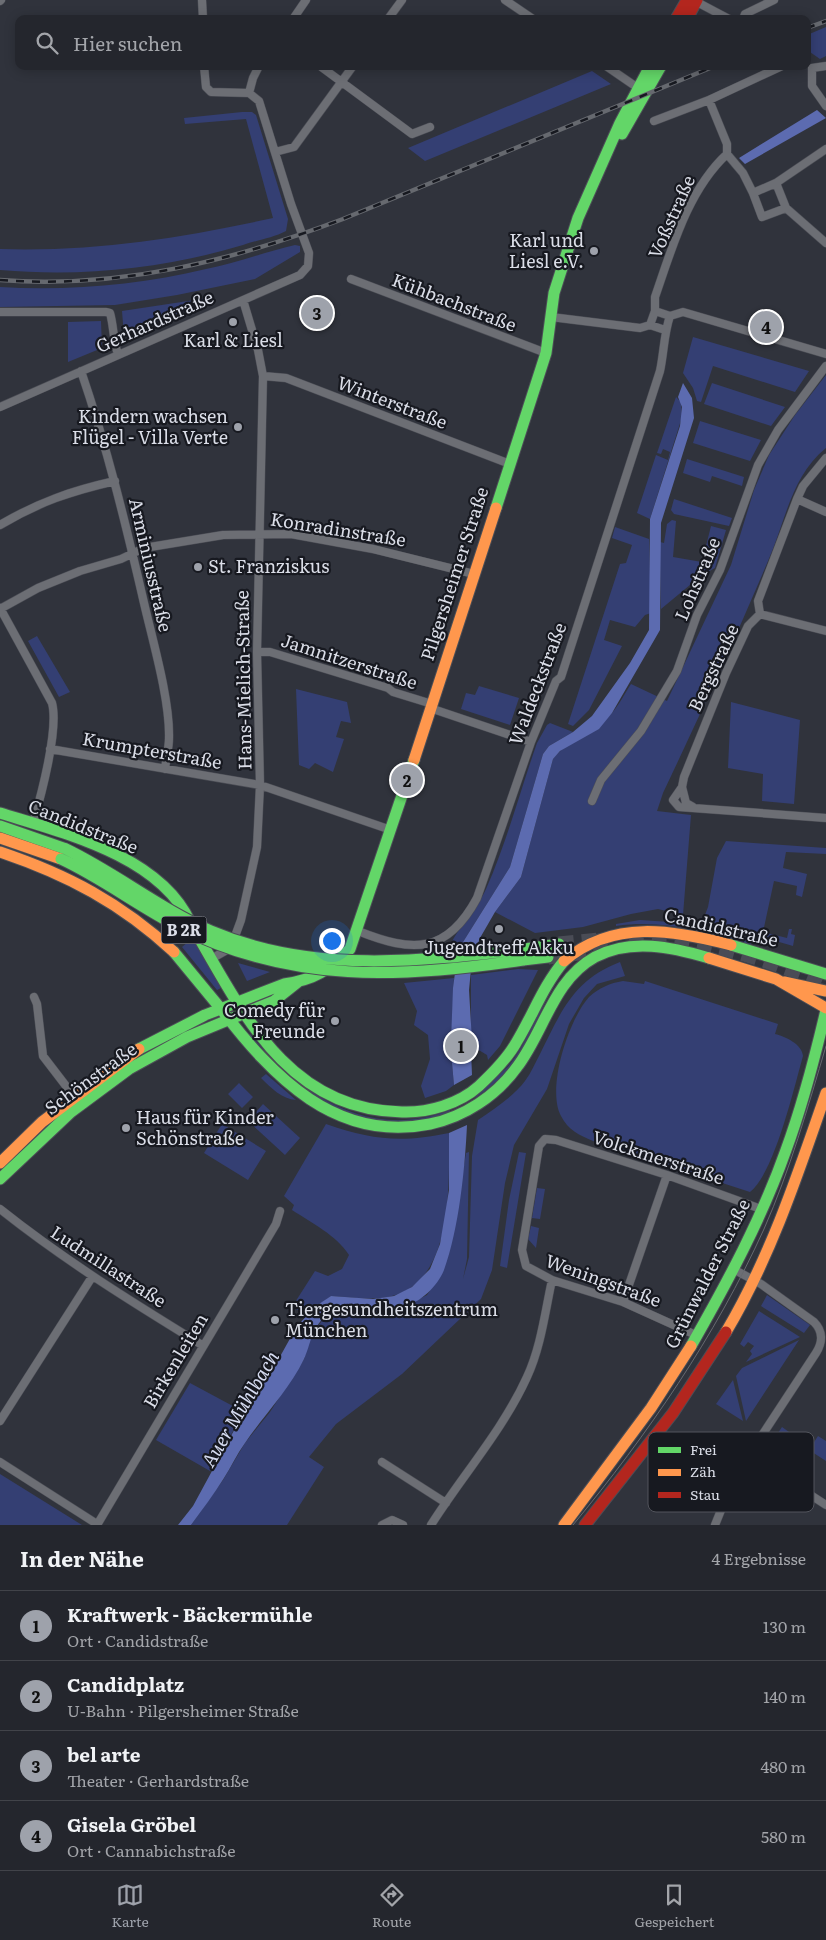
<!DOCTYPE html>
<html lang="de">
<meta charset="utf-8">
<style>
body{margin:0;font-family:Literata,serif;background:#2c2e35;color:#f1f3f6}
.you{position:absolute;left:331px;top:940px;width:18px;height:18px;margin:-12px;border:4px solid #fff;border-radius:50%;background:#1a73e8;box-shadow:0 0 0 8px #1a73e833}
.badge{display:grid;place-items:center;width:32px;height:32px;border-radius:50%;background:#9ea2ab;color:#111;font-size:16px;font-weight:700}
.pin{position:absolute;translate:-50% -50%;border:2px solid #fff;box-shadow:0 1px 5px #0006}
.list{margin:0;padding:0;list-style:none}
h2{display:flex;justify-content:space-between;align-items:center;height:65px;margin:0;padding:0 20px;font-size:21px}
h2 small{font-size:16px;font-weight:400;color:#a3a5aa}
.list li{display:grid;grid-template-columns:32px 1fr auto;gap:15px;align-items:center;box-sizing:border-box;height:70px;padding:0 20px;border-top:1px solid #414349}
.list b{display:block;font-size:19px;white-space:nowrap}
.list p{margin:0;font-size:16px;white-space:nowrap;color:#a3a5aa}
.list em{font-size:16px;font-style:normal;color:#a3a5aa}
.icon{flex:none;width:28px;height:28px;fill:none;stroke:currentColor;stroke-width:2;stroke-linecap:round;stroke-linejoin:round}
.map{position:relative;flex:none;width:826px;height:1525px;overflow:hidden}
.search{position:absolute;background:#24262d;box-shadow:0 2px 12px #0003;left:15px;right:15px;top:15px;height:55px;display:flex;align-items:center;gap:12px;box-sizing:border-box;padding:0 18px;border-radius:10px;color:#a3a5aa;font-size:19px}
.sheet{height:345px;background:#24262d}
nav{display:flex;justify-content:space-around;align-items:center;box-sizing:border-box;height:70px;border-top:1px solid #414349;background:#24262d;font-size:14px;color:#a3a5aa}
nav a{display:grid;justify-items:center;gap:2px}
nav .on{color:#9ea2ab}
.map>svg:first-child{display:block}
</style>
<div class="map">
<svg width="826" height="1525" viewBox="0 0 826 1525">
<rect width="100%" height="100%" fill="#30333c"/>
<path fill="#343f73" d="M826 27V56L820 59 807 50V35Z
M592 71 611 84 425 161 408 148Z
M242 112H252L256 115 288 219 286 231C273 238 257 240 243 245 164 269 82 277 0 270V249C93 252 182 238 273 218L246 119 185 124 184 118Z
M295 245 300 246V252L255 279 177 295 115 305 0 307V287C69 291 139 285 206 269 236 263 265 252 295 245Z
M208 298 209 300 124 336 122 311Z
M101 321 102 348 68 362V322Z
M693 337 809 371 795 392 713 366 701 402 697 401 693 388 683 373Z
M826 375V448C791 476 785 523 768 561 735 639 699 717 663 793L657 811 691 815 683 915 658 909 631 914 583 927 535 933 495 912 521 877 553 759C568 740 594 731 612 713 619 705 625 693 631 684L667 701 731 565 754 490 769 455 795 415Z
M712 383 785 407 771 426 704 404Z
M676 397 681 402 682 417 650 519 637 513 656 455 668 460 670 452 663 449 661 454 657 453Z
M700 421 761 440 750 461 693 443Z
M687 459 744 477 742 486 712 476 710 482 683 473Z
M674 499 732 518 729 526 674 514 671 510Z
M672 520 676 521 673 557 702 562 711 526 726 530 715 568 702 575 661 609 660 542 664 543 667 524Z
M615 527 649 539 651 613 645 615 635 627 610 620 604 640 622 646 589 710 573 726 568 724 620 564 626 563 632 545 612 538Z
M37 636 70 692 59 697 28 641Z
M479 686 519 698 510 725 461 709 466 693 475 695Z
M296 689 347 702 351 723 341 721 336 737 344 739 333 772 315 763 309 769 299 765Z
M731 702 800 720 794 804 762 801 763 774 728 768Z
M550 723 573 732 549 746 543 754 510 867 458 950 448 951C456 928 475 913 486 889 507 842 520 791 537 743L547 725Z
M726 841 826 848V854L786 852 783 868 807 874 802 897 796 895 797 886 774 881 763 932 787 938 789 929H792L791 934 795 935 793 946 703 920 708 907 717 858Z
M640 920 685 923 752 941 750 946C706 932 663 919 616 926V924Z
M195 936 221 988 217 990 182 947Z
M620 962 625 976 597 984 584 998 569 1024 547 1089 514 1145 505 1183 492 1270 481 1299 402 1374 336 1424 309 1457 324 1467 287 1525H191L223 1480 245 1443 270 1412 304 1359 311 1334 326 1316 346 1308 374 1311 403 1307 427 1295 443 1271 452 1239 466 1153 469 1152 467 1259 463 1279 469 1257 472 1156 478 1120C495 1108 513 1097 525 1081 531 1073 535 1063 540 1054 561 1012 573 980 620 962Z
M238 963 270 972 247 981Z
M518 969 538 970 500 1046 488 1060 487 1055 477 1049 471 1037V975Z
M454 978 451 1052 454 1085 446 1091 425 1098 421 1086 430 1059 428 1035 414 1025 417 1011 404 983Z
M556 980 557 981C544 1001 537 1023 526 1044 513 1067 496 1084 475 1098 477 1092 503 1073 510 1064 530 1039 537 1006 556 980Z
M623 981 644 984 645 981 778 1024 775 1034C786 1037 802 1044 803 1056 794 1088 774 1174 750 1192L593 1141C579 1135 568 1130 561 1116 546 1088 569 1019 589 997 599 988 610 983 623 981Z
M250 1034C299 1094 369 1142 450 1110V1112C390 1135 328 1114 281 1072 269 1061 258 1048 247 1036Z
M266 1074 296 1100C282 1099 271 1088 261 1078Z
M239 1083 253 1097 242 1108 228 1094Z
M263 1104 300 1138 285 1155 248 1121Z
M222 1124 266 1151 248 1180 204 1153Z
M326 1124C372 1140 401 1143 449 1133 449 1182 454 1281 392 1296 371 1301 352 1297 331 1296L307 1315 292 1307 315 1271 328 1276 342 1269 349 1255C336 1235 312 1223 292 1210L294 1205 284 1196Z
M519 1152 526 1153 507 1268 500 1266 509 1200Z
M537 1188 545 1189 540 1219 532 1218Z
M531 1226 539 1228 536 1248 528 1239Z
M767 1295 810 1325 804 1333 761 1306Z
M759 1311 800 1337 746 1362 752 1354 750 1351 754 1346 748 1342 744 1347 740 1344Z
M799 1340 746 1421 736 1376 742 1368Z
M733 1380 743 1421 716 1404Z
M190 1383 244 1412 210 1471 156 1440Z
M782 1427 806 1444 797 1459 772 1442Z
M818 1436 826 1441V1461L809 1450Z
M0 1474 82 1525H0Z"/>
<path fill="#5c6bb0" d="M817 110 826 118 745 164 739 158Z
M683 383 692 398 694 418 661 523 660 630 612 713 599 729 560 751 553 759 521 877 495 912 480 938 472 959 469 990 472 1041 451 1042 453 988 458 950 510 867 543 754 549 746 573 732 592 716 630 663 649 630 650 519 680 426 682 407 678 397Z
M471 1051 472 1075 454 1085 451 1052Z
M467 1125C465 1168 459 1229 444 1270 437 1287 421 1302 403 1307 379 1315 347 1300 326 1316 311 1328 311 1344 304 1359 289 1390 264 1415 245 1443 237 1454 231 1467 224 1478 214 1494 202 1510 191 1525H178L193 1506 244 1412 272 1371 297 1326 316 1306 331 1296 373 1299 394 1296 412 1287 430 1269 440 1244 449 1190V1133Z"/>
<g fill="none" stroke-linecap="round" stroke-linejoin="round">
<path stroke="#4a4c56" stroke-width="15" stroke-dasharray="15 8" stroke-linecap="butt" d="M629 937C689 933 771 960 826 984
M559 944 599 940
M548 957 616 948"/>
<g stroke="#4c4e56" stroke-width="9">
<path id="street" d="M202 0 203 19
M505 0 533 19
M693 0 729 19
M0 1 1 0
M293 19 306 0
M388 19 402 0
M743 19 745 14 774 0
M320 66 412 134 430 127
M606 66 638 88
M812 68V86L826 106
M812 68 826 66
M249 93 253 78 259 66
M654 121 709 100 782 66
M275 152 294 147 353 66
M727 154 743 173 753 193
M776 183 786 208 762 217 753 193Z
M776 183 826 149
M786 208 826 243
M351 279 546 353
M655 311 670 316 683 312 826 354
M0 312H106L110 313C114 327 113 341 118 354
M551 317 640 328 650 325 665 330
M650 325 655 311V297C672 248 688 190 727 154V144L709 100
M81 371C107 447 126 525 144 603 153 642 170 700 169 738 169 748 166 759 165 769
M263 376 286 378 510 464
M0 407 300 275 308 266 309 253 291 204 259 101 249 93 211 92 206 87 204 66
M797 499 826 512
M0 525C39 502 71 491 115 481
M0 608 52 703C59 729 41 796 33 823
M0 609 38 588 80 571 121 559 144 548 223 535 291 534 373 549 474 574
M760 614 826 631
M257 652H270L388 688 393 692 432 704
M430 708 531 742
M50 749 260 785 391 830
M682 787 673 800 679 807 826 818
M592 801 601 780 641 731 677 671 697 615 720 570 758 465 778 430 826 366
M693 807 686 803 682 787 684 777 726 673 748 626 760 614 758 601 797 499 803 486 826 458
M358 931C413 953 447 954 477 898L531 742 556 681 561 677 660 371C664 352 664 333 670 316
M211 959 225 951 234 939 241 920 257 847 260 785 257 652 263 376 258 350 243 300
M34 997 37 1004 43 1056 76 1099
M0 1209C64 1260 132 1302 202 1345
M623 1302 667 1175
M698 1336 623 1302 552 1280 526 1266 522 1250 539 1146 545 1139 556 1140 667 1175 761 1209
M0 1421 92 1277
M749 1455 826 1505
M0 1462 97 1524
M382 1462 446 1503
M97 1525 276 1224 280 1211
M382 1525 392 1520 403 1525
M431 1525C462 1476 503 1430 527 1377 541 1347 545 1312 552 1280
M715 1525 734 1478 816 1353C823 1342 823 1331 814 1322L761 1284 733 1269"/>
</g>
<g stroke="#4c4e56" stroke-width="13">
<path id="fast" d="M622 134 661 66
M496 508 546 353 554 293 578 218 620 123 650 66
M0 813C64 833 160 856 190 922
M0 826 66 849
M198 936C245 1018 292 1111 402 1112 428 1113 459 1104 479 1086 493 1073 507 1059 516 1043 533 1015 543 986 564 961
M731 945 826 974
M532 948 559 944
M174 952 221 1009
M523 960 548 957
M221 1009C273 1077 336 1143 430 1124 464 1117 496 1096 517 1067 544 1032 553 980 595 957 631 938 672 947 709 958
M139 1049 205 1015 284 984C314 980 329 970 350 949L414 760
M0 1179 71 1112 129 1069 187 1037 274 1001 298 982
M691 1346C727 1283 762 1218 786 1150 803 1104 815 1057 826 1010"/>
</g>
<g stroke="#4c4e56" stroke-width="13">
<path id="slow" d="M414 760 496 508
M0 838 61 859
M0 852C68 875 121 903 174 952
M709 958 776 979 826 1008
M564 961C613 919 673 930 731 945
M784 982 826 991
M0 1163 42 1122 139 1049
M726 1332C770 1258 798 1174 826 1093
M564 1525 651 1408 691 1346"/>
</g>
<g stroke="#4c4e56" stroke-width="13">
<path id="jam" d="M676 19 687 0
M687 19 697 0
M585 1525 673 1413 726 1332"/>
</g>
<use href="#street" stroke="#6c6e74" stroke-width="8"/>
<use href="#fast" stroke="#63d668" stroke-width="11"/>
<use href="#slow" stroke="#ff974d" stroke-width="11"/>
<use href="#jam" stroke="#b3261e" stroke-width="11"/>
<path stroke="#66696f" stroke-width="1" d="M573 1525C648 1434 715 1337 764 1229 790 1170 808 1107 826 1046"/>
<g stroke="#66696f" stroke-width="4.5">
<path id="rail" d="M807 28 826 21
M0 280C120 289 232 261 343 219L715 66"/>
</g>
<use href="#rail" stroke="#171920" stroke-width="2.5" stroke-dasharray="8" stroke-linecap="butt"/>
<g stroke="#4c4e56" stroke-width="13" stroke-linecap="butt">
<path id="fast-bridge" d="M66 849C116 873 160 909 211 931 315 975 424 961 532 948
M61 859C102 878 138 906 179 927 292 984 402 978 523 960"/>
</g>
<use href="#fast-bridge" stroke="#63d668" stroke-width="11"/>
</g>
<g fill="#9ea2ab" stroke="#171920" stroke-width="2">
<circle cx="594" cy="251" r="5"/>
<circle cx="233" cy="322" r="5"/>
<circle cx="238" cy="427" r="5"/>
<circle cx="198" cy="567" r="5"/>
<circle cx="499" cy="929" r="5"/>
<circle cx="335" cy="1021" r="5"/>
<circle cx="126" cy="1128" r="5"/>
<circle cx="275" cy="1320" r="5"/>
</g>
<g text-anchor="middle" stroke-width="4.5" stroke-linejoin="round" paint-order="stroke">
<rect fill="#171920" stroke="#a0a2ab" stroke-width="1" x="161.5" y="916.5" width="45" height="27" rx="4"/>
<g font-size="16" font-weight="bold" fill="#dadde7">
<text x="184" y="936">B 2R</text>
</g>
<g font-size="18" fill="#dadde7" stroke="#171920">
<text transform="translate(672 217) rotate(-66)" y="6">Voßstraße</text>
<text transform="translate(454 303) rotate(21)" y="6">Kühbachstraße</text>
<text transform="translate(155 322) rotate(-24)" y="6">Gerhardstraße</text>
<text transform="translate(392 403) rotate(21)" y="6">Winterstraße</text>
<text transform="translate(338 530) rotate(9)" y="6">Konradinstraße</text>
<text transform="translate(150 565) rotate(77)" y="6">Arminiusstraße</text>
<text transform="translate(455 574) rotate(-72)" y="6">Pilgersheimer Straße</text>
<text transform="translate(698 579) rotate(-67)" y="6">Lohstraße</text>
<text transform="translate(349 662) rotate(18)" y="6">Jamnitzerstraße</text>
<text transform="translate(714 668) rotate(-65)" y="6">Bergstraße</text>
<text transform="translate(244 680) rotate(-91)" y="6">Hans-Mielich-Straße</text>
<text transform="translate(538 684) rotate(-69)" y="6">Waldeckstraße</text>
<text transform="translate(152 751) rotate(10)" y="6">Krumpterstraße</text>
<text transform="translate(83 827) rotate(22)" y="6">Candidstraße</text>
<text transform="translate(721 928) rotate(13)" y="6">Candidstraße</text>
<text transform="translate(91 1079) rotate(-36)" y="6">Schönstraße</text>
<text transform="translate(658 1158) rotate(18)" y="6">Volckmerstraße</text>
<text transform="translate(108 1267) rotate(33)" y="6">Ludmillastraße</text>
<text transform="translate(708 1274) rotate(-63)" y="6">Grünwalder Straße</text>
<text transform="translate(603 1281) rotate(20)" y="6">Weningstraße</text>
<text transform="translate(176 1361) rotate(-59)" y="6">Birkenleiten</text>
</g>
<g font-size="18" fill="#dadde7" stroke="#171920" text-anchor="end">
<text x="584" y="247">Karl und<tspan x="584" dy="21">Liesl e.V.</tspan></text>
<text x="233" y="347" text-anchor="middle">Karl &amp; Liesl</text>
<text x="228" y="423">Kindern wachsen<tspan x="228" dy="21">Flügel - Villa Verte</tspan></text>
<text x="208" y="573" text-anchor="start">St. Franziskus</text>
<text x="499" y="954" text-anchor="middle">Jugendtreff Akku</text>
<text x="325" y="1017">Comedy für<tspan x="325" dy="21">Freunde</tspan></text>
<text x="136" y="1124" text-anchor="start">Haus für Kinder<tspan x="136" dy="21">Schönstraße</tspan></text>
<text x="285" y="1316" text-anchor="start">Tiergesundheitszentrum<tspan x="285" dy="21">München</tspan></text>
</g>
<g font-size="19" font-style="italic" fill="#d5dbf0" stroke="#171920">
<text transform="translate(240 1409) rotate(-59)" y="7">Auer Mühlbach</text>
</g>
</g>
<rect x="648" y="1432" width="166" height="80" rx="8" fill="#171920" stroke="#52545c" stroke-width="1"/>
<rect x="658" y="1447" width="23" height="6" fill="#63d668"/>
<rect x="658" y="1469" width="23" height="7" fill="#ff974d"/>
<rect x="658" y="1492" width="23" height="6" fill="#b3261e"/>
<g font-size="14" fill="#dadde7">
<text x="690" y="1455">Frei</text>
<text x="690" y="1477">Zäh</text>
<text x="690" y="1500">Stau</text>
</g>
</svg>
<div class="you"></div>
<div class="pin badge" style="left:461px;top:1046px">1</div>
<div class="pin badge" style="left:407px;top:780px">2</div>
<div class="pin badge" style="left:317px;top:313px">3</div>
<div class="pin badge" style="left:766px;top:327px">4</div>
<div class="search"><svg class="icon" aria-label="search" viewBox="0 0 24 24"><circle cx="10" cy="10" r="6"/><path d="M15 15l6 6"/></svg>Hier suchen</div>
</div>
<section class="sheet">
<h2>In der Nähe<small>4 Ergebnisse</small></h2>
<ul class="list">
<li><span class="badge">1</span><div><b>Kraftwerk - Bäckermühle</b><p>Ort · Candidstraße</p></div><em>130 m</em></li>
<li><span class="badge">2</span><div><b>Candidplatz</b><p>U-Bahn · Pilgersheimer Straße</p></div><em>140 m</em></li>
<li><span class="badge">3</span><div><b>bel arte</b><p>Theater · Gerhardstraße</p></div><em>480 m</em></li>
<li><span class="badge">4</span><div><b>Gisela Gröbel</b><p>Ort · Cannabichstraße</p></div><em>580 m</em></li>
</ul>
</section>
<nav>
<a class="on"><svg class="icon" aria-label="map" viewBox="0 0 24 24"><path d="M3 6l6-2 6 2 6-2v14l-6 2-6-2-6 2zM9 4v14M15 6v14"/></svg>Karte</a>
<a><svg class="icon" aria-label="directions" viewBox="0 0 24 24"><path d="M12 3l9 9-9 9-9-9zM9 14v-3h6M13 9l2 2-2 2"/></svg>Route</a>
<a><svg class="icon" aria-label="saved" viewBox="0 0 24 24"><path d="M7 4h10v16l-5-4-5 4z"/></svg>Gespeichert</a>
</nav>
